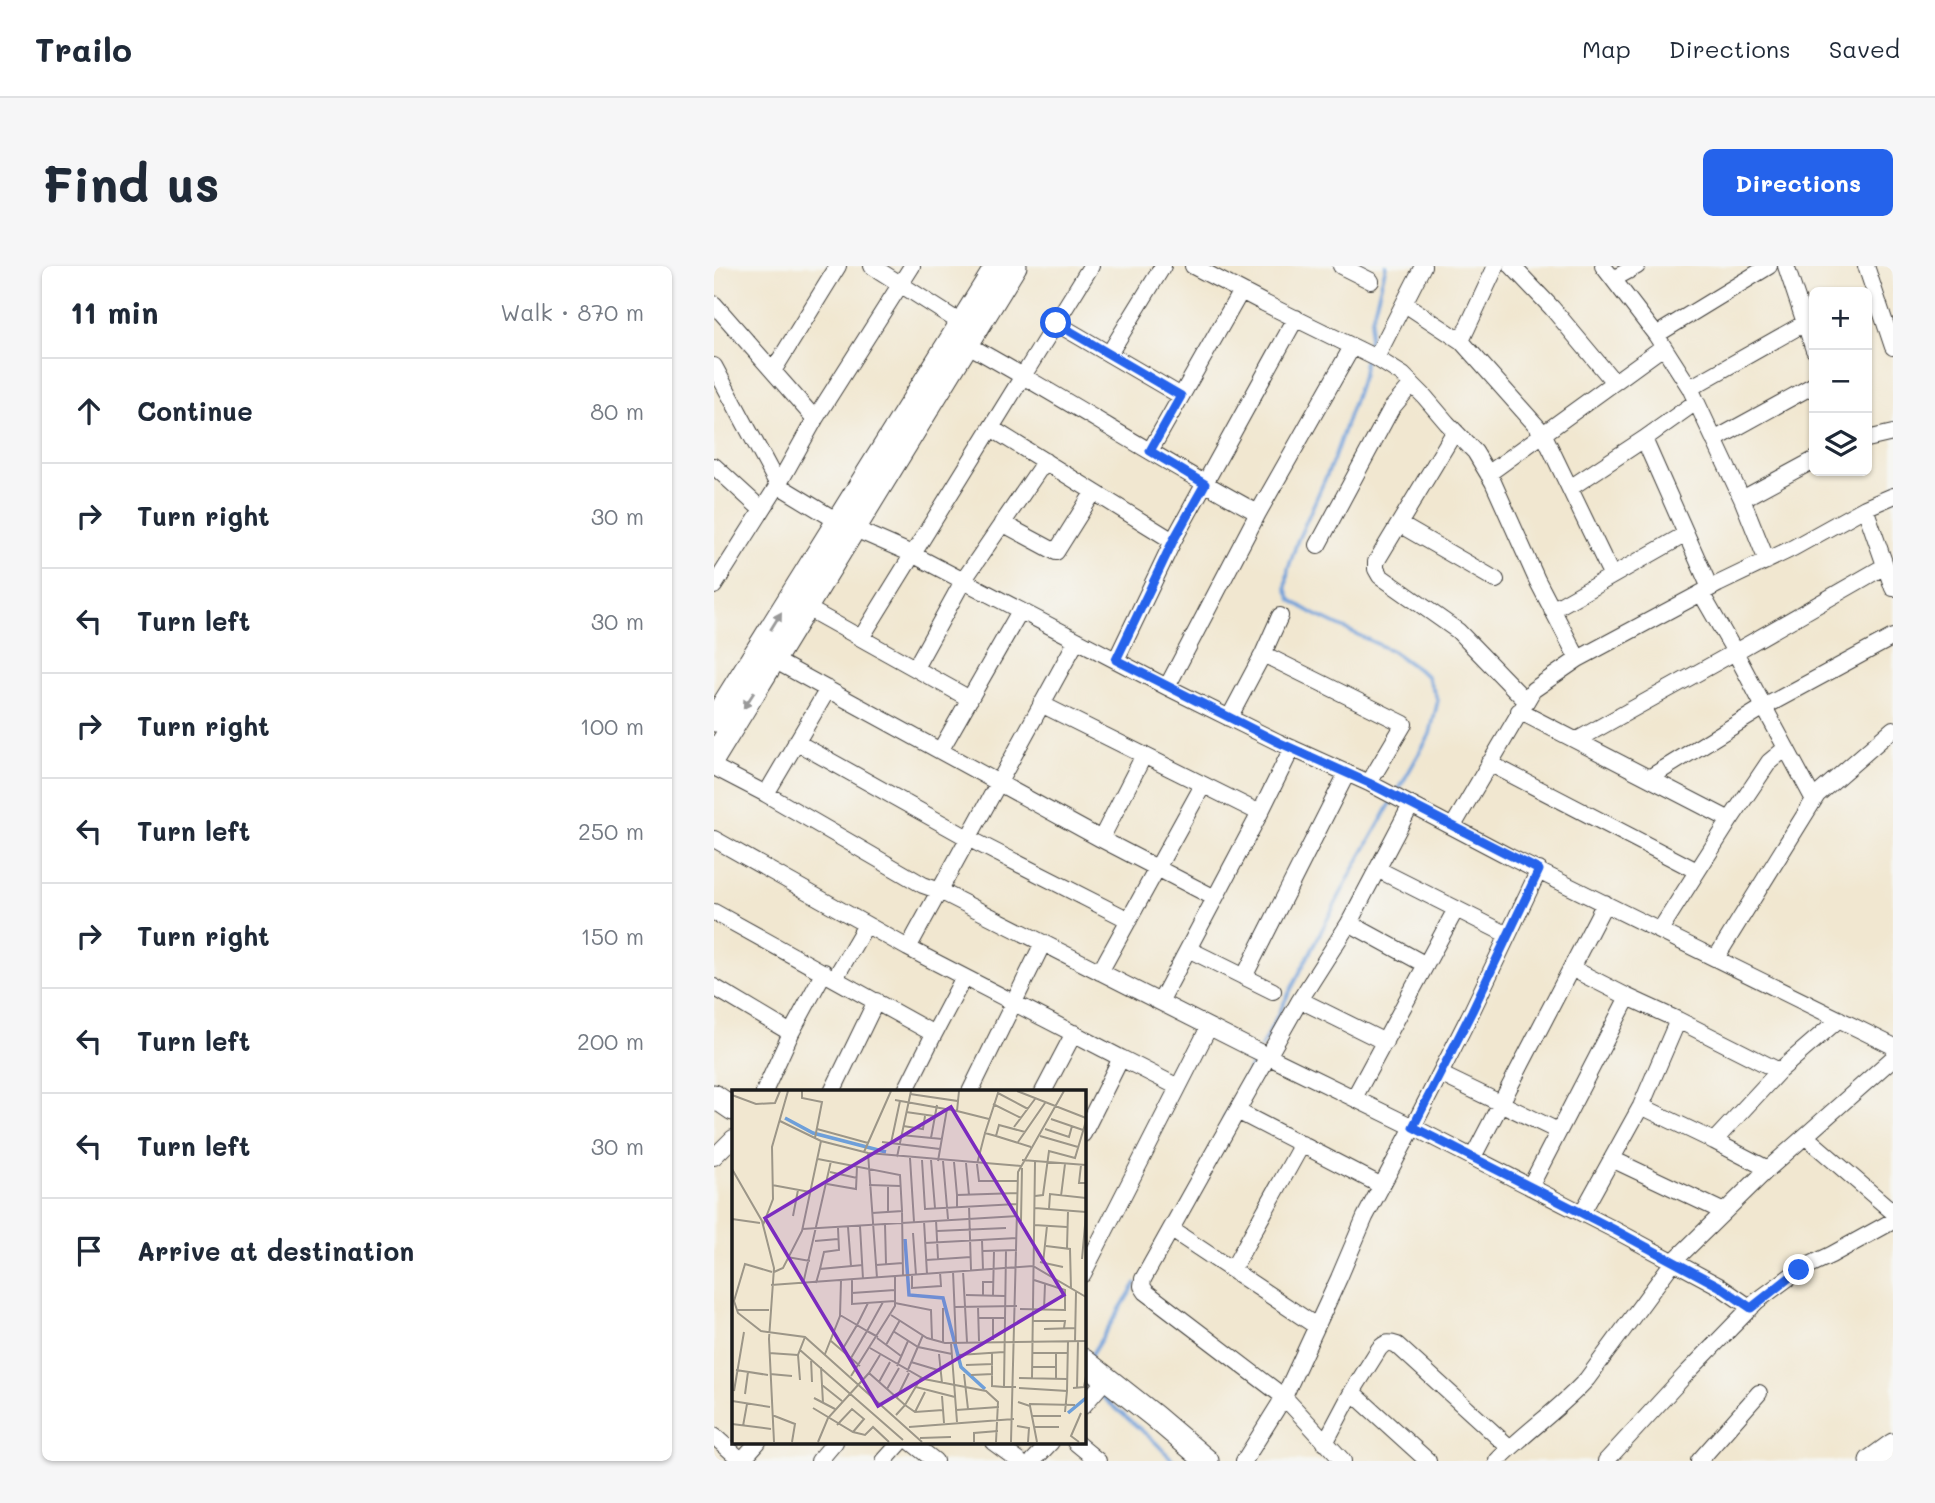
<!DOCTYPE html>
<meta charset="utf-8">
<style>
body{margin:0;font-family:Mali,sans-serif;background:#f6f6f7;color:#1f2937}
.controls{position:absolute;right:21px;top:21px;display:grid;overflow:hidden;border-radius:10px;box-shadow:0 2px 5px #0004}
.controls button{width:63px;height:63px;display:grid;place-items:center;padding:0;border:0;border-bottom:2px solid #e0e1e3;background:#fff;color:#1f2937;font:35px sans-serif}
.stop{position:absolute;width:21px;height:21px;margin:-16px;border:5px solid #2563eb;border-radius:50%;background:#fff}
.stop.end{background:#2563eb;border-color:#fff;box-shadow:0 2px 7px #0008}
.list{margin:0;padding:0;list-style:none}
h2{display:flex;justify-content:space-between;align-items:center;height:91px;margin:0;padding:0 28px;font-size:30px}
h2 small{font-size:23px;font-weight:400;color:#747a83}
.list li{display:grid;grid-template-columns:46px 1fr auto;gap:21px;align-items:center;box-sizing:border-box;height:105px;padding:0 28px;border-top:2px solid #e0e1e3}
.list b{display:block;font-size:26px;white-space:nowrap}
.list em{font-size:23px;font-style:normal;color:#747a83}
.icon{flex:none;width:38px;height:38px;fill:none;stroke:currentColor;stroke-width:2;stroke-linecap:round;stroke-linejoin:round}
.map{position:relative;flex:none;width:1179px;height:1195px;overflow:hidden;border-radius:10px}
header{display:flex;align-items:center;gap:42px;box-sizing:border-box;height:98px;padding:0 35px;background:#fff;border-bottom:2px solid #e0e1e3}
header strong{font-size:33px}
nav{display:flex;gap:38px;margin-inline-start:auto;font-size:24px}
.intro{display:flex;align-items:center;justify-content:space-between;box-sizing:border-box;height:168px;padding:0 42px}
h1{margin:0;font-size:49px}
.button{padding:18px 32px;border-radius:10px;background:#2563eb;color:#fff;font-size:24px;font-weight:700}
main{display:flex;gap:42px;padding:0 42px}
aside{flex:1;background:#fff;border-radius:10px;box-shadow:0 2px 5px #0004}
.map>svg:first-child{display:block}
</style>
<header>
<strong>Trailo</strong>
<nav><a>Map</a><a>Directions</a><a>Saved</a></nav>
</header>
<div class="intro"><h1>Find us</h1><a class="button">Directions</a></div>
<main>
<aside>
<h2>11 min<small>Walk · 870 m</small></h2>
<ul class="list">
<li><svg class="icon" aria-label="ahead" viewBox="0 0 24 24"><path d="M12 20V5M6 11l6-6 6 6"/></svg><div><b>Continue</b></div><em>80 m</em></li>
<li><svg class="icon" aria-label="right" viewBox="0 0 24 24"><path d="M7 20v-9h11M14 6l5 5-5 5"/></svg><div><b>Turn right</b></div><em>30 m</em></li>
<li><svg class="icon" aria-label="left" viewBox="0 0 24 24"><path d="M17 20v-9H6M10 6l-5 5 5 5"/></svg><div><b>Turn left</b></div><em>30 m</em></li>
<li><svg class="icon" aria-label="right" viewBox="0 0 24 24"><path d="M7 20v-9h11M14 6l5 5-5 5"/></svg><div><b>Turn right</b></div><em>100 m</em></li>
<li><svg class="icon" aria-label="left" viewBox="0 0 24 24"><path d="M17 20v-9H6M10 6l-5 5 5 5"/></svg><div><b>Turn left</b></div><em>250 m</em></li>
<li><svg class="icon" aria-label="right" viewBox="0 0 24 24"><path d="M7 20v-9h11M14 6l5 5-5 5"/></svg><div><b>Turn right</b></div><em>150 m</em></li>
<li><svg class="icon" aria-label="left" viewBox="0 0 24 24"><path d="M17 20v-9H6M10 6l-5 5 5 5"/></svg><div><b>Turn left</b></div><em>200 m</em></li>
<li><svg class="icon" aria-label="left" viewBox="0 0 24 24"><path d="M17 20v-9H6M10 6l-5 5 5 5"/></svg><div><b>Turn left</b></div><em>30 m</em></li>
<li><svg class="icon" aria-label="arrive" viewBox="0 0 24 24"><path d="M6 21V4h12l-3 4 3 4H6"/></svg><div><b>Arrive at destination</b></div></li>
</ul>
</aside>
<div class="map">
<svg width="1179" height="1195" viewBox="0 0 1179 1195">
<rect width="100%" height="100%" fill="#f6f6f2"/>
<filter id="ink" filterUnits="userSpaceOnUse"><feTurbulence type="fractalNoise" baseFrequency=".0143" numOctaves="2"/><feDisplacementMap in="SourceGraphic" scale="14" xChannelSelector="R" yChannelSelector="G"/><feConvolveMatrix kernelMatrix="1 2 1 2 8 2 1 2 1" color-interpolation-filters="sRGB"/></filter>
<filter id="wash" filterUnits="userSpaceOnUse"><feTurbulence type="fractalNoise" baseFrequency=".00686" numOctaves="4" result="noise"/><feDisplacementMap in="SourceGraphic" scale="28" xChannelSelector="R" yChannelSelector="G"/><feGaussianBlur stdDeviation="1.57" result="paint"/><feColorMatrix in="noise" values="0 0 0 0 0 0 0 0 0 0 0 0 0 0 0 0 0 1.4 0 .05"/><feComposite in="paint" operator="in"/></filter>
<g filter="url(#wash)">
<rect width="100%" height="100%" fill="#f1e7d0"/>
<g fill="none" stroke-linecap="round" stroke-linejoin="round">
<path stroke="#6e9fd9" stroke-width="3.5" d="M653 83 658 52 672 0
M651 91 649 108 619 195 583 276 574 303 572 322 577 334 600 348 678 385 713 410 724 434 716 468 684 525
M547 781 639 604 678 535
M510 853 542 791
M376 1091 422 1017
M369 1115 377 1122
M386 1129 440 1175 460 1195"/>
</g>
</g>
<g filter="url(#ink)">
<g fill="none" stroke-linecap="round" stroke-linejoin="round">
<g stroke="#3c3a37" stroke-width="18">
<path id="street" d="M158 0 247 57
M479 0 550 37 662 92 689 109 710 130 733 157 761 186 779 216 823 314 864 393
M627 0 657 15
M798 0 838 42 900 116
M889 0 942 69 976 122 1028 233 1053 295
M1072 0 1100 84
M1152 0 1179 81
M899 13 923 0
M0 38 101 153
M691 38 747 75 829 167 898 310
M342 57 467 130
M942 69 1055 0
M747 75 782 0
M254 79C352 133 446 194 544 247
M395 88 449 0
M662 92 709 0
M0 100 64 219 125 256 198 288 453 421 564 476 655 517 796 591 1179 780
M59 105 124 0
M976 122 1091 57
M277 162 459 275
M741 165 662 296V303L666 310 744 365 812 435
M930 173 996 322
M1153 173 1179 167
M1000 174 1100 119
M436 185 527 25
M0 200 48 244
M774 208 949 81
M856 222 930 173 982 136
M1028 233 1100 194
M1151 242 1179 322
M288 257 342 286 379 227
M685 258 782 314
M604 279 677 143 698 118
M0 320 64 219 101 153 198 0
M91 341 256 433
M838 344 972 268
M147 372 377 0
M549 388 566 350
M60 394 387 573 501 632
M402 394 459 275 582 52
M201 402 249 315 331 195
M453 421 544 247 638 81
M327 438 546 547
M805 445 1016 554 946 664
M515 452 549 388 690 458 655 517
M863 474 1021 386 987 327
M82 476 254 572 415 654
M226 485 306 345
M775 497 983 605
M0 501 52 528 209 619 226 625 537 782 699 861 899 963 1005 1020 1037 1042
M935 512 1050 441 1021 386 1171 300
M52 528 114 423
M1100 534 1050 441 1179 371
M1016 554 1055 496 1072 482
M739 560 819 424 864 393 1004 318 1079 282 1151 242 1179 230
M0 573 194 682 407 792 369 868
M387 573 430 489
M663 603 794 669
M0 646 220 768 250 711
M635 657 712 699
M194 682 363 374
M474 683 559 725
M1002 692 1103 529 1179 463
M857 702 914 731 964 754 1065 805 1125 753
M386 706 489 519
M530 711 633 507
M121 712 152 659
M0 721 77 767 50 826
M586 734 671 776
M446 736 546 547 578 482
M77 767 110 706
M407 792 464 821
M726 808 844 865
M118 826 162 735
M191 826 220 768
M256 826 329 677
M329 826 360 767
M640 832 742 643
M927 840 964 754
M523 845 586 734 635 657 697 539
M1091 870 1179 946
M1000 875 1054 903
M0 891 19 872
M759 891 891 637
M898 893 1010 946
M816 921 914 731
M868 947 927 840 1000 875 1065 805
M458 964 602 1060
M518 1004 588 878
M369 1008 495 761
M638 1126 714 1195
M369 1140 393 1112
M0 1170 28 1195
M197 1176 221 1195
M279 1176 305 1195
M361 1176 384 1195
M611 1177 638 1126 665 1083C671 1076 675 1076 683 1079L796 1182
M27 1195 44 1176
M105 1195 121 1176
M170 1195 187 1176
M319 1195 337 1176
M530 1195 570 1131 625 1012 651 951 699 861 758 745 825 604
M629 1195 570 1131 432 1026 428 1020 429 1013 523 845 668 920
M783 1195C811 1166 845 1144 873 1113L959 996 1054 903 1179 792
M892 1195 972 1108 1043 1035 1085 1004 1117 989 1179 955
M985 1195 1045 1127"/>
</g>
<g stroke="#3c3a37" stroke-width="25">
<path id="secondary" d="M0 454 283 0
M0 491 301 0
M0 830 19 843
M369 1094 440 1150 493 1195
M1157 1195 1179 1179"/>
</g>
<use href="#street" stroke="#fff" stroke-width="16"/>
<use href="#secondary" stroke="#fff" stroke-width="23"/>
</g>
<defs><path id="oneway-solid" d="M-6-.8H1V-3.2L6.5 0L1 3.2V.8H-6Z" transform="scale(1.75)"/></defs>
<g fill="#999">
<use href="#oneway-solid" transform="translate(62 355) rotate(-58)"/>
<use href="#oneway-solid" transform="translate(35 434) rotate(123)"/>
</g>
</g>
<g fill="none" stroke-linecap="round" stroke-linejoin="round" filter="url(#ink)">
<path stroke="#2563eb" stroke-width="9" d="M342 57 467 130 436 185 491 218 459 275 402 394 564 476 655 517 825 604 758 745 699 861 899 963 1005 1020 1037 1042 1085 1004"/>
</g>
<g transform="translate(18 824)">
<rect width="354" height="354" fill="#f1e7d0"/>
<path fill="none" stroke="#6e9fd9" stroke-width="3.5" d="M53 28 81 43 154 62M173 149 177 205 211 208 229 277 253 299M336 323 354 308"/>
<path fill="none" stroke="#9c9688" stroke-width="2" d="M70 1V8L90 12 83 48M285 1 354 28M178 4 226 11 227 1M0 5 24 14 43 13 48 1M163 10 225 21 226 11M261 14 289 28M225 21 257 29M174 22 202 26M319 29 351 40M48 31 89 51 136 63 289 76M171 36 191 39 193 26M282 37 303 9M85 39 136 53M313 39 337 47 340 36M293 42 267 35 264 46 299 57M253 43 245 74 247 91H286M169 45 210 49M264 46 253 43 266 3 296 19M308 46 346 57M199 48 205 15M150 52 208 59M286 52 313 13M159 53 168 11M132 62 159 1M136 63 145 188M165 67 179 1M178 68 182 132M86 69 168 85 170 121 140 123M190 70 193 119 285 114M199 70 203 118M290 70 354 75M206 71 215 19M211 71 216 129M222 72 225 105M234 73 237 105M349 75 347 93H354M0 79 30 131 42 178 37 249 42 352M98 82 125 88M95 94 124 99 125 77M40 95 78 102M137 95 169 96M156 96V122M303 106 311 105 317 61 343 68 354 31M329 106 333 74M237 116 239 180M225 117V105L286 103M303 118 354 122M317 119 318 104 354 108M170 121 171 186M61 126 66 100M0 129 28 133M204 130 206 169M192 131 195 184M289 131 290 78M153 134 154 174M31 135 41 109 40 57 56 1M302 135 335 137M128 136 131 189M116 137 119 176M70 139 286 126M205 141 274 138M181 143 184 185M250 150 251 180M83 151 106 149M193 153 285 148M314 156 338 159 339 199M335 158 336 121M274 160 272 297H284M251 161 285 160M55 167 78 171M350 169 354 124M194 170 239 167M308 172 331 177M311 173 315 136M144 175 171 173M88 179 92 162 107 160 106 138M221 181 224 253M231 181 235 252M40 182 13 174 2 211 6 223 29 241 73 247 190 352M42 182 51 178 70 141 89 51M180 185V198L209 196 208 182M120 190V214L163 211M84 193 88 179 131 175M71 194 99 71M39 195 301 176 354 207M120 203 163 200M234 205 273 206M251 205V192H262M261 205 262 161M163 213 199 220 200 249M223 217 285 216M246 217 247 251M211 218V252M288 219 333 220V200L302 190M4 220H37M312 220 313 194M108 225 125 235 110 260M159 225 195 248 213 253 354 251M246 228H273M301 231H333L332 238M312 239 344 238M161 241 186 257 220 264M146 247 135 241 151 212M145 248 169 266M261 250V228M99 251 128 276M343 251 344 202M219 253 225 332M154 255 168 230M138 258 192 289 254 301 266 312 264 352M68 260 171 350M260 262V296L272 297M37 263 66 265M301 263H336M93 264 108 226 109 191M207 264 210 293M148 265 137 283 173 315 189 288M227 265 272 262M119 268 135 241 125 235 136 213M79 269 80 292M179 272 209 281M234 275 261 274M165 276 176 251M89 277 91 313M300 277H324M4 280 36 285M175 282 191 245M38 284 60 286M232 284 236 319M239 285 261 284M119 286 163 216V187M287 288 335 289M300 288 303 72M324 289V263M68 290 66 265 73 247M147 292 158 272M90 295 110 311M184 297 223 307M287 298 335 301 333 322M341 298 352 297 354 286M345 298 346 251M155 299 167 278M2 301 12 242M335 301 336 251M13 304 16 282M210 306 212 333M165 307 177 283M82 308 103 319M0 311 38 317M286 312 298 316 305 352M297 314 343 315M81 318 121 342 133 345 141 337 157 352M224 320 267 317M183 322 193 302M40 325 63 334 60 352M164 325 173 315 183 322 211 320M300 326H329M0 334 39 339M105 335 120 319 132 329 121 342M11 336 15 314M285 336 297 338 296 352M177 337 282 329M302 337H327M188 348 219 347M86 352 96 328 137 283M242 352V343L266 341M279 352 286 82 332 1M347 352 339 346 349 323"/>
<path fill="#7b2cbf" fill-opacity="0.15" stroke="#7b2cbf" stroke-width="3.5" d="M219 17 332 205 146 316 33 128Z"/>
<rect width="354" height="354" fill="none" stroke="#1c1c1c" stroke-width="3.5"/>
</g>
</svg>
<div class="controls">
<button>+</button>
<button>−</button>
<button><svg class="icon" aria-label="layers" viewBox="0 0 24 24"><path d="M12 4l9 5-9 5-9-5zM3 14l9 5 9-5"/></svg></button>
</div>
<div class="stop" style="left:342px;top:57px"></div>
<div class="stop end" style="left:1085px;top:1004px"></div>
</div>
</main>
